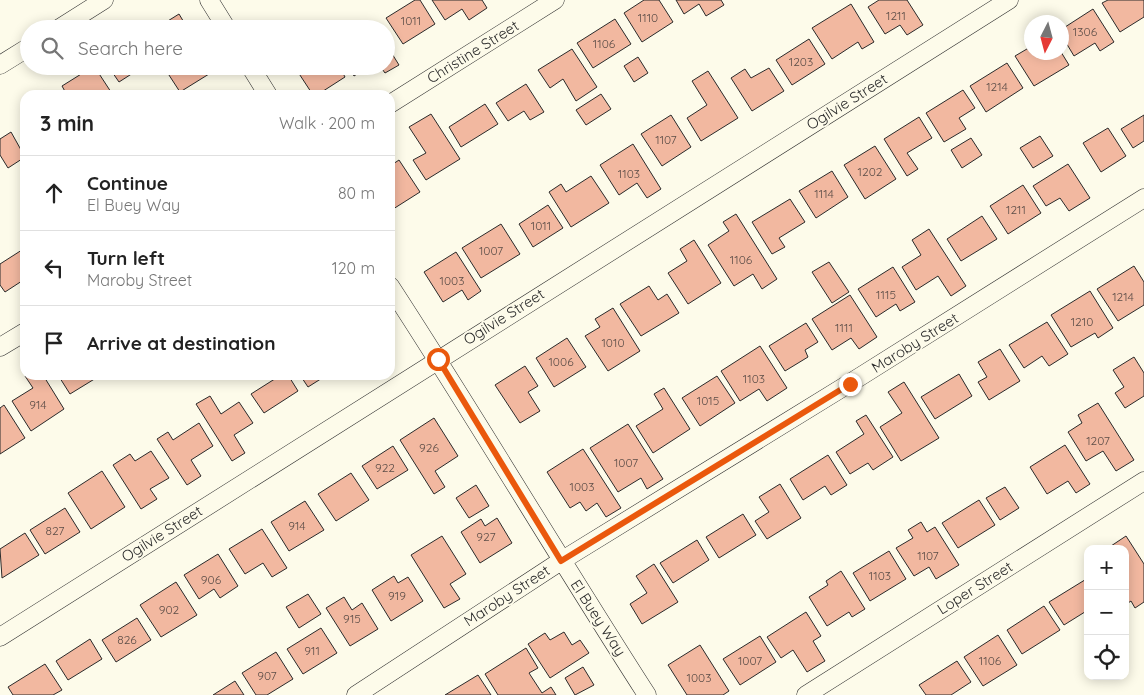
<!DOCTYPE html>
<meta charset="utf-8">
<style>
body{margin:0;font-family:Quicksand,sans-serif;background:#f6f6f6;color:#222}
.controls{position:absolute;right:15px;bottom:15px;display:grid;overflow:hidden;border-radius:10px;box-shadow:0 2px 12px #0003}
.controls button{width:45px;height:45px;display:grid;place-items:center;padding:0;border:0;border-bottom:1px solid #e0e0e0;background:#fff;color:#222;font:25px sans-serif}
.compass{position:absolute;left:1024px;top:15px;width:45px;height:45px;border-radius:50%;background:#fff;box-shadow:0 2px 12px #0003;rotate:186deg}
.stop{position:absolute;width:15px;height:15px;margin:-11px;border:4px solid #ea580c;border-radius:50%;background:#fff}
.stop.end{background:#ea580c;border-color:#fff;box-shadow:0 1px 5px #0008}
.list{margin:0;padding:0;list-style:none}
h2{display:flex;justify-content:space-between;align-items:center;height:65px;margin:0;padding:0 20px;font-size:21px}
h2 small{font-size:16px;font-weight:400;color:#767676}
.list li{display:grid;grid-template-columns:32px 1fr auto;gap:15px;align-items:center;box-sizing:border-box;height:75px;padding:0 20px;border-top:1px solid #e0e0e0}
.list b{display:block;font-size:19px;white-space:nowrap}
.list p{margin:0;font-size:16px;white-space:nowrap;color:#767676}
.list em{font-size:16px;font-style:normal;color:#767676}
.icon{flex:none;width:28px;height:28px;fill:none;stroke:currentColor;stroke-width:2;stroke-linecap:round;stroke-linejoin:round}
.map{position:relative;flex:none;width:1144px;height:695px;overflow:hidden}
.search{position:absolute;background:#fff;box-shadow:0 2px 12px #0003;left:20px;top:20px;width:375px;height:55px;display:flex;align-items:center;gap:12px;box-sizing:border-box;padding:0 18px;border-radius:28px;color:#767676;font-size:19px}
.panel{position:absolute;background:#fff;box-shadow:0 2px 12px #0003;left:20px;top:90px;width:375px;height:290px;border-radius:15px}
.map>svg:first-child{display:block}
</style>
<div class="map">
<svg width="1144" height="695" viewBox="0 0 1144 695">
<rect width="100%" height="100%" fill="#fdfbea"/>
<path fill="#f2b8a0" stroke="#2b2b2b" d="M415 0H420L435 24 403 44 386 18Z
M432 0H482L487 8 469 20 462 9 445 20Z
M644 0H659L673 22 642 42 624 13Z
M676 0H721L724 5 706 16 699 4 684 14Z
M879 0H907L923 25 907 35 900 25 885 34 868 7Z
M1108 0H1144V17L1120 32 1102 3Z
M851 4 874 42 862 49 858 42 832 59 812 28Z
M1093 9 1114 42 1100 51 1095 43 1074 56 1062 36V29Z
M179 14 188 29H155Z
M615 19 631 44 593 68 577 43Z
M809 39 825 64 792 85 776 60Z
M386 44 399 65 385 73 380 66H386Z
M1032 46V52H1061L1069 65 1034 86 1015 56Z
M572 49 597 87 576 101 563 79 550 88 538 70Z
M638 57 648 73 634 82 624 66Z
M1007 63 1023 88 986 112 970 86Z
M94 66 111 92 107 95H67L62 86Z
M108 66H144L119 82Z
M176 66H203L209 74 180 92 167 72Z
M294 66H339L345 77 317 95H313Z
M348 66H369L354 76Z
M769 68 784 91 752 111 731 78 745 69 751 78Z
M708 71 738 118 701 141 687 118 707 105 692 81Z
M526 84 544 112 530 120 524 111 508 121 496 103Z
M963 90 975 108 959 118 966 129 944 142 926 113Z
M601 94 611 109 586 125 576 110Z
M485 104 498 124 461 147 449 127Z
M431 114 460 159 426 180 413 160 426 153 409 127Z
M671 115 691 147 662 166 641 134Z
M1144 115V141L1133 148 1121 129Z
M919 117 932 138 907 153 918 169 907 176 884 139Z
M1108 128 1126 156 1101 172 1083 143Z
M11 132 25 157 8 168 0 155V139Z
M1040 136 1053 156 1033 168 1020 148Z
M971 138 982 155 962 168 951 150Z
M633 144 661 189 647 198 637 183 619 195 600 165Z
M875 146 896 179 865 199 844 165Z
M399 160 420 192 390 211V166Z
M1068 164 1090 198 1069 211 1060 198 1046 206 1033 186Z
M832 171 848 197 816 218 799 191Z
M591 176 609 203 571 227 549 192 561 184 566 192Z
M1023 185 1041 213 1008 234 990 206Z
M790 199 805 222 779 238 785 247 772 254 752 222Z
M548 205 563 228 533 247 519 224Z
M736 214 777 279 762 289 753 274 734 286 708 245 729 231 723 222Z
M982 216 997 239 961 261 947 239Z
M501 224 520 254 481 278 462 248Z
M929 229 966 286 951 296 938 276 916 290 902 267 921 255 912 240Z
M694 240 721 283 688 304 668 273 687 261 680 249Z
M25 248V279L5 292 0 285V264Z
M456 252 481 291 468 300 462 290 443 302 424 272Z
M829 262 849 292 832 303 812 272Z
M1134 266 1144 282V305L1118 321 1097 289Z
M893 267 915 302 900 311 896 304 876 317 858 289Z
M649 286 658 300 667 294 679 313 641 336 620 304Z
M1090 291 1113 328 1098 338 1095 333 1071 347 1051 315Z
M850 295 877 337 859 349 851 338 832 350 812 319Z
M613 308 640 351 608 371 585 336 600 327 595 319Z
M1047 322 1068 354 1049 366 1042 356 1024 368 1009 345Z
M806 323 818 342 805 350 808 357 785 371 769 346Z
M567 338 586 367 554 387 536 358Z
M760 346 787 388 767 401 759 389 740 401 721 371Z
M1000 349 1020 381 989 400 978 382 987 377 978 362Z
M1134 357 1144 373V396L1125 408 1115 393 1124 387 1113 370Z
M525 366 538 386 528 392 540 411 520 423 495 385Z
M959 374 972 396 935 419 921 397Z
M27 375H43L64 409 31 431 12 401 33 388 25 376Z
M58 375H101L70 394Z
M281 375H288L298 391 264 413 251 394Z
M300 375H327L308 387Z
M717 376 735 403 700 426 682 398Z
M904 382 939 438 901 461 880 427 902 413 888 392Z
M664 388 690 429 653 453 636 426 663 409 654 394Z
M210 396 221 414 239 402 253 423 234 435 245 453 232 461 196 404Z
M1098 403 1134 460 1116 471 1103 451 1086 461 1068 432 1082 423 1078 415Z
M4 405 25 438 0 454V408Z
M866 415 893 457 873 470 868 463 850 474 836 452 864 434 856 421Z
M434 418 458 456 435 471 445 487 434 494 400 440Z
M199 423 213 446 191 460 201 476 187 485 157 439 168 432 173 440Z
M628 424 663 479 647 489 641 478 618 492 590 448Z
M1065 445 1090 484 1076 493 1068 481 1047 494 1030 467Z
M393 446 408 470 377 489 362 466Z
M583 449 621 508 606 517 597 503 586 511 580 502 570 508 547 472Z
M151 451 169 478 150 489 157 499 141 509 113 465 130 454 135 461Z
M828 455 847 485 831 495 825 486 803 500 790 479Z
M102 471 125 507 91 529 68 493Z
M351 473 369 500 336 521 318 494Z
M780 484 801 518 767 539 755 521 769 512 759 497Z
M476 485 489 506 469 518 456 498Z
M1005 487 1019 508 1000 520 986 498Z
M979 500 995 525 958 548 942 523Z
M305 501 324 530 289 551 271 522Z
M65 508 80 532 45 554 30 530Z
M743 514 756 535 719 558 706 537Z
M497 518 512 543 480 563 461 532 481 519 485 526Z
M921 522 927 532 935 527 959 565 936 579 929 567 914 576 896 548 913 538 908 530Z
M262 529 287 568 272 577 263 563 245 574 229 549Z
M25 533 39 555 2 578 0 549Z
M442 536 466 574 450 584 460 599 444 608 411 555Z
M1126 536 1144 564V602L1135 608 1131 601 1125 605V549H1113L1111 546Z
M697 540 709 560 673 583 660 563Z
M889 551 906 579 870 601 853 573Z
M218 554 238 586 220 598 214 589 199 599 184 575Z
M654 564 678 602 642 624 630 604 647 593 636 576Z
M841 571 865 609 852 617 849 612 827 626 809 597 828 585 826 581Z
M394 576 398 583 408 577 423 601 391 621 372 590Z
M1088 578V610L1064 625 1049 602Z
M176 582 197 615 161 637 140 605Z
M308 594 321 614 299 628 286 607Z
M344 597 352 610 362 603 378 629 350 646 326 608Z
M1044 606 1060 630 1022 654 1007 630Z
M806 612 821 636 813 641 825 661 807 672 793 650 781 658 767 637Z
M137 618 151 640 116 662 102 640Z
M321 628 337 653 303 674 287 649Z
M564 632 572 645 580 640 589 653 550 678 528 644 545 633 550 640Z
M998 635 1017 665 983 686 964 657Z
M760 636 776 662 740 685 723 659Z
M90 639 102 659 68 680 56 661Z
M700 645 729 691 723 695H687L668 665Z
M526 648 538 668 529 673 542 693 551 687 556 695H498L485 674Z
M276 652 293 679 267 695H256L242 673Z
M957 661 971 682 951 695H926L919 685Z
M45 664 62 690 53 695H13L8 687Z
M583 667 594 685 575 695 565 678Z
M478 675 491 695H445Z
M235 681 244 695H213Z"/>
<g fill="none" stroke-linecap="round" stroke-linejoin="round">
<g stroke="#2b2b2b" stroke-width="19">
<path id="minor" d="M209 0 227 29
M58 29 104 0
M0 65 29 47
M250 66 268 95
M390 104 555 0
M390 286C478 421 560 560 647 695
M0 347 25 332
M0 637 1009 0
M356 695 561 561 850 383 1144 198
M806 695 1144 481"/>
</g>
<use href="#minor" stroke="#fdfbea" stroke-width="18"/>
</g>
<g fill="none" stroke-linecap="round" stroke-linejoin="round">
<path stroke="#ea580c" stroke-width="6" d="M438 359 561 561 850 384"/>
</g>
<g text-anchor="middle" stroke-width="4" stroke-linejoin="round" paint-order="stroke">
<g font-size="12" fill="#5d4e48">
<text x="896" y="20">1211</text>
<text x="648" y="22">1110</text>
<text x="411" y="25">1011</text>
<text x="1085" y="36">1306</text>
<text x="604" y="48">1106</text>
<text x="801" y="66">1203</text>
<text x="997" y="91">1214</text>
<text x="666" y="144">1107</text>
<text x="870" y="176">1202</text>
<text x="629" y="178">1103</text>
<text x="824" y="198">1114</text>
<text x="1016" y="214">1211</text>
<text x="541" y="230">1011</text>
<text x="491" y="255">1007</text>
<text x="741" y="264">1106</text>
<text x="452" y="285">1003</text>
<text x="886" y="299">1115</text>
<text x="1123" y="301">1214</text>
<text x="1082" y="326">1210</text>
<text x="844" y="332">1111</text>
<text x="613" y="347">1010</text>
<text x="561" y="366">1006</text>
<text x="754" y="383">1103</text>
<text x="708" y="405">1015</text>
<text x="38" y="409">914</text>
<text x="1098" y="445">1207</text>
<text x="429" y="452">926</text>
<text x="626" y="467">1007</text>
<text x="385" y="472">922</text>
<text x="582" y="491">1003</text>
<text x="297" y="530">914</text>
<text x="55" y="535">827</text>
<text x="486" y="541">927</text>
<text x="928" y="560">1107</text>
<text x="880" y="580">1103</text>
<text x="211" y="584">906</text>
<text x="397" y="600">919</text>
<text x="169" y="614">902</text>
<text x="352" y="623">915</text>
<text x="127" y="644">826</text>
<text x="312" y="655">911</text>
<text x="750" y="665">1007</text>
<text x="990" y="665">1106</text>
<text x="267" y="680">907</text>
<text x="699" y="682">1003</text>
</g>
<g font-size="15" fill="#2b2b2b" stroke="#fdfbea">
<text transform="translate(473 52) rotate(-32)" y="5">Christine Street</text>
<text transform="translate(847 102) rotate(-32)" y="5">Ogilvie Street</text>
<text transform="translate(504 317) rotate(-32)" y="5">Ogilvie Street</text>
<text transform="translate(915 343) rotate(-32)" y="5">Maroby Street</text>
<text transform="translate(162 534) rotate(-32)" y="5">Ogilvie Street</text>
<text transform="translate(975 588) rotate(-32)" y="5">Loper Street</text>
<text transform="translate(507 596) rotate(-33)" y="5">Maroby Street</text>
<text transform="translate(598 618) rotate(57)" y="5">El Buey Way</text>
</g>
</g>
</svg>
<div class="controls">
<button>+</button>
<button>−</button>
<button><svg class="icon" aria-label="locate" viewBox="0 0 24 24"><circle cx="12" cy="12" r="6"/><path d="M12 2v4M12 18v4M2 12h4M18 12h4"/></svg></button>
</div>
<svg class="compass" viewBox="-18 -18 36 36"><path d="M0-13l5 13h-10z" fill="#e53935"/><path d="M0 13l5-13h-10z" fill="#767676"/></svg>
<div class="stop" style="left:438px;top:359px"></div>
<div class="stop end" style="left:850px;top:384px"></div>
<div class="search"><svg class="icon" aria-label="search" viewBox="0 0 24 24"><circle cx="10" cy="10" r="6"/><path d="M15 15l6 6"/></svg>Search here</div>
<section class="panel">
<h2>3 min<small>Walk · 200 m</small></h2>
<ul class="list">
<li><svg class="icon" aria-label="ahead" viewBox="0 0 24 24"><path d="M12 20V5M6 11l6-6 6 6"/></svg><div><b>Continue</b><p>El Buey Way</p></div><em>80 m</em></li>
<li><svg class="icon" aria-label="left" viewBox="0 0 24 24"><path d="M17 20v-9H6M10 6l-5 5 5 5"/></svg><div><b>Turn left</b><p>Maroby Street</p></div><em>120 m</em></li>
<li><svg class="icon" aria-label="arrive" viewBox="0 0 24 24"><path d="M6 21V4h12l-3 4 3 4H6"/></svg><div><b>Arrive at destination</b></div></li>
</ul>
</section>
</div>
